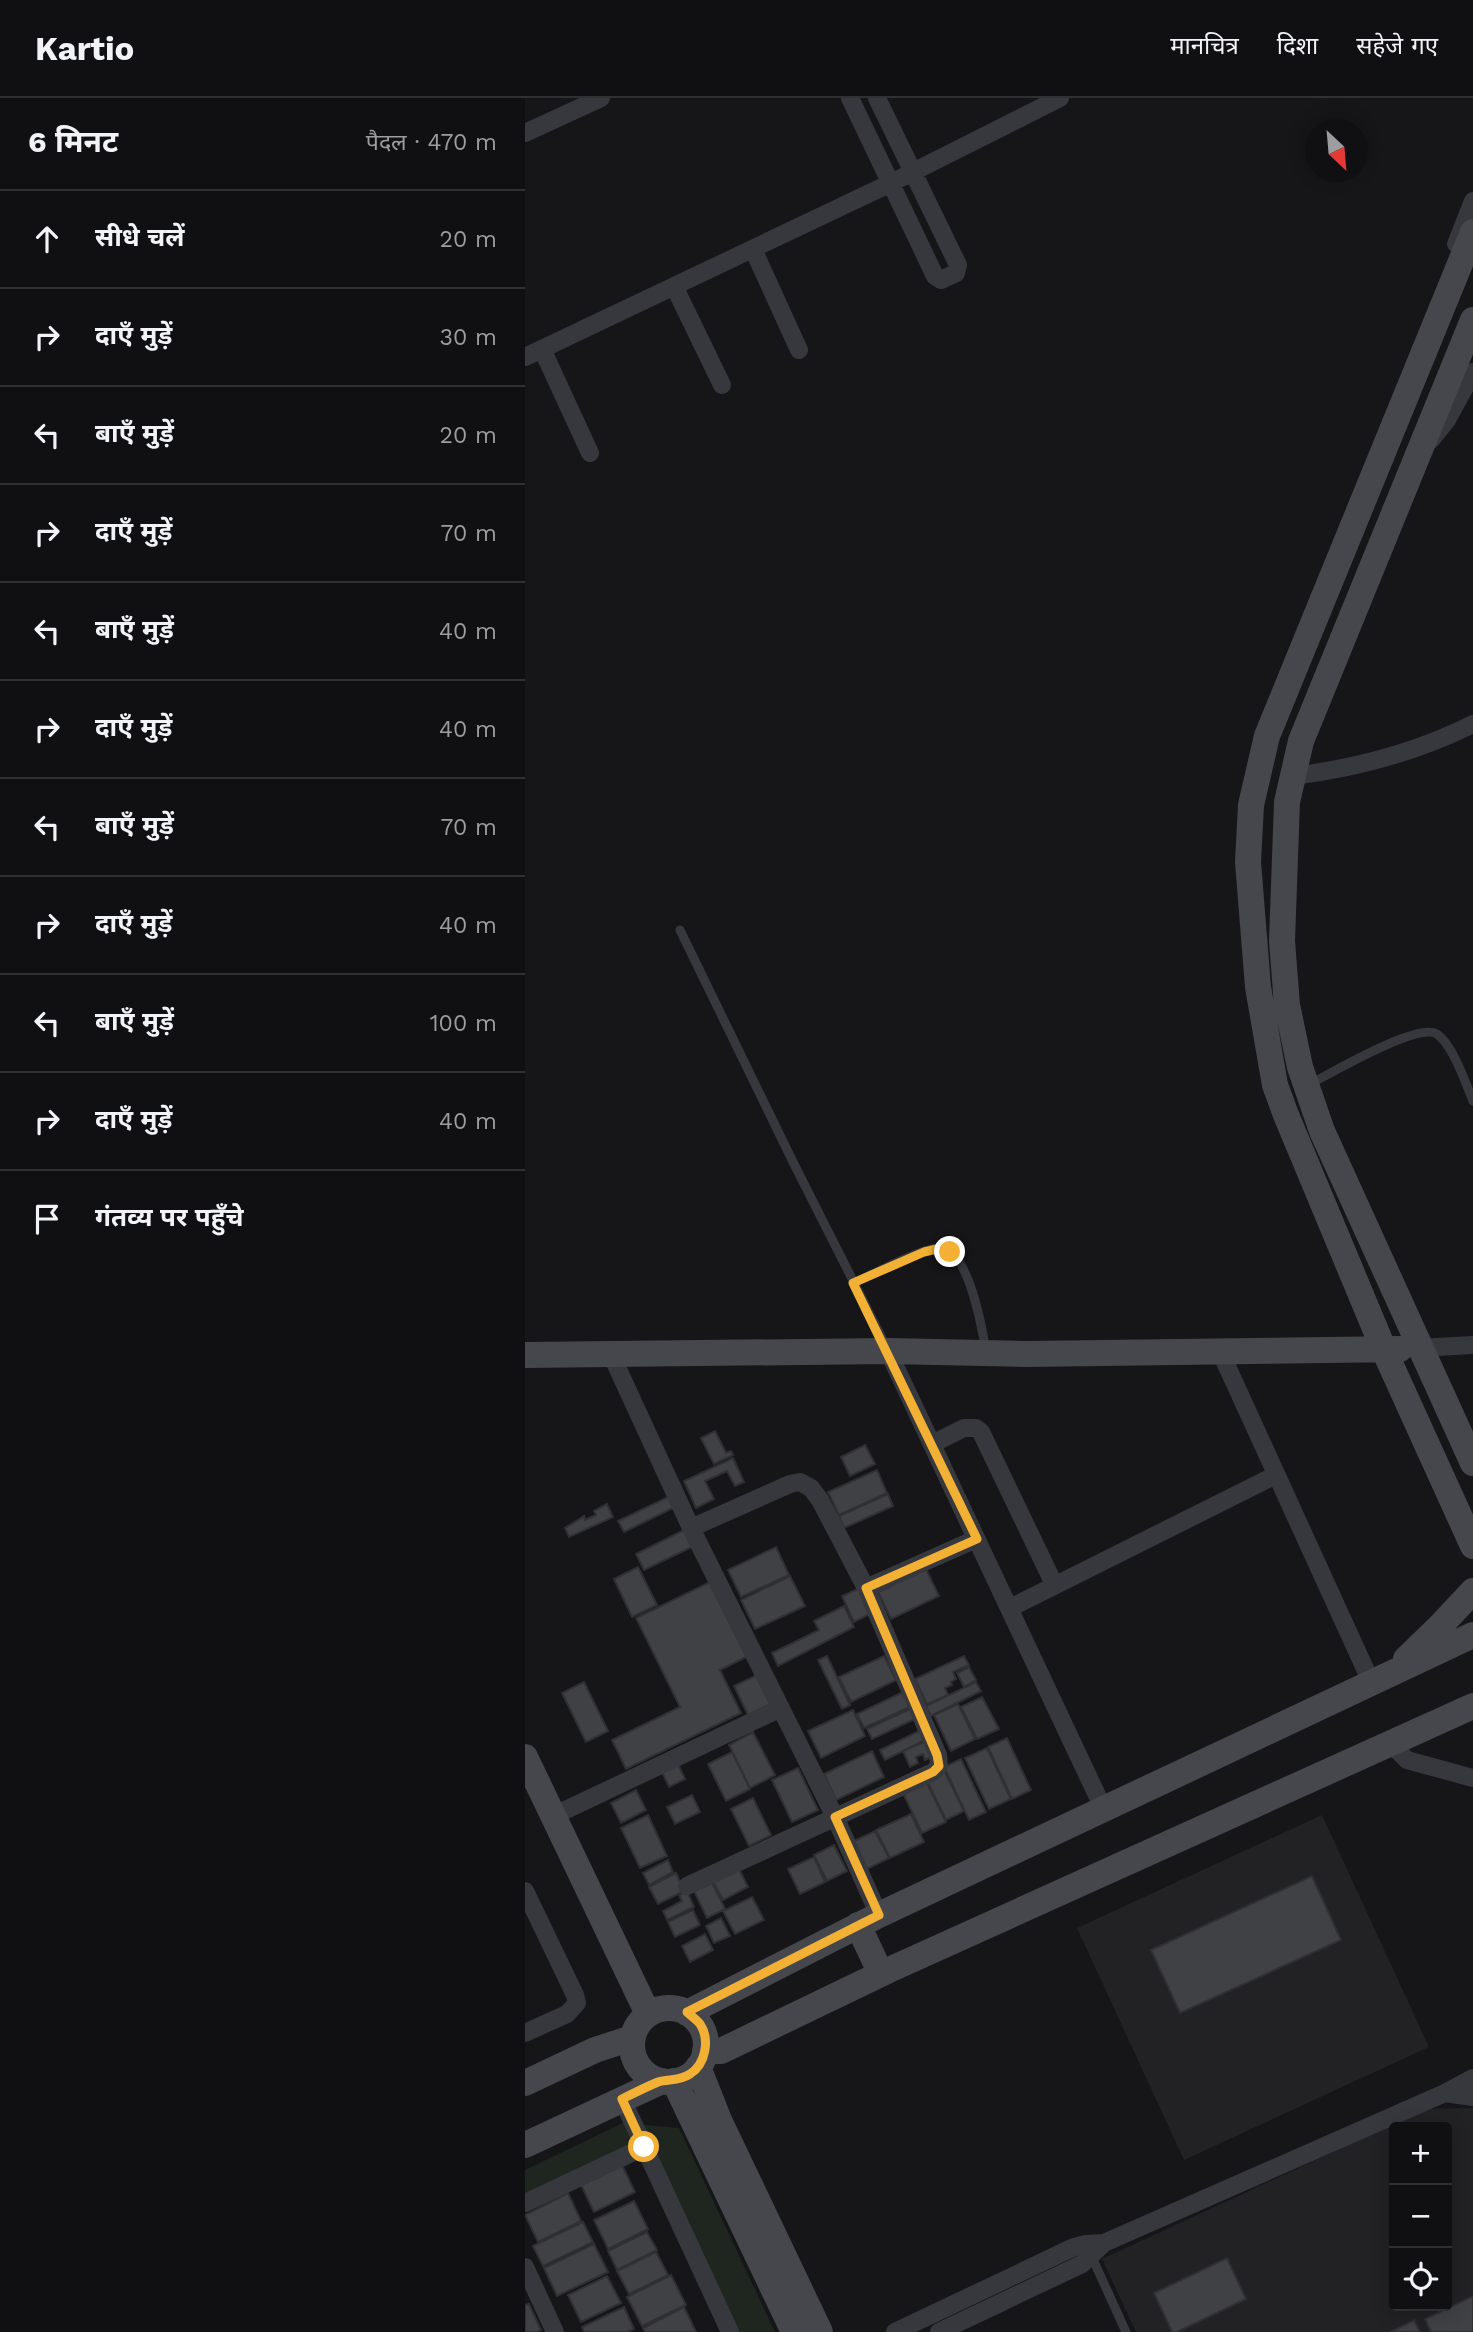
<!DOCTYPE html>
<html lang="hi">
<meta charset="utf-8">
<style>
body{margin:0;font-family:"Work Sans","Noto Sans Devanagari",sans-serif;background:#1e1e20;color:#f1f3f6}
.controls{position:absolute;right:21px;bottom:21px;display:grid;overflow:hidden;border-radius:7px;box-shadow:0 4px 18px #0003}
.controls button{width:63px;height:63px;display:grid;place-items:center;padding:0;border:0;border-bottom:2px solid #303032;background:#101012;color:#f1f3f6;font:35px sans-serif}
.compass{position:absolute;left:780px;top:21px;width:63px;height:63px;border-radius:50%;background:#101012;box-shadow:0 4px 18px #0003;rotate:154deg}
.stop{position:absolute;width:21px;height:21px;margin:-16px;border:5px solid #f2b134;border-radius:50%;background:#fff}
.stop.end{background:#f2b134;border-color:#fff;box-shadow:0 2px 7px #0008}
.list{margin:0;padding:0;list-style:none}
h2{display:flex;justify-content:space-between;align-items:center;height:91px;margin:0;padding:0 28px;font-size:30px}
h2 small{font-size:23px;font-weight:400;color:#9c9d9f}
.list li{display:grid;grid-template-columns:46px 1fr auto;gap:21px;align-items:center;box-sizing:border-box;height:98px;padding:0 28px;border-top:2px solid #303032}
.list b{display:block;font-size:26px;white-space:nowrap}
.list em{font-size:23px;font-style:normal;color:#9c9d9f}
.icon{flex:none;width:38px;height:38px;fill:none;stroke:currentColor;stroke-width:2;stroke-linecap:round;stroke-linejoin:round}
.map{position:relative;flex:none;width:948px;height:2234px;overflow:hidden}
header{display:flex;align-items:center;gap:42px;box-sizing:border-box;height:98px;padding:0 35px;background:#101012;border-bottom:2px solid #303032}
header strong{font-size:33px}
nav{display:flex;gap:38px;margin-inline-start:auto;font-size:24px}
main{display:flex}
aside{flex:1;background:#101012}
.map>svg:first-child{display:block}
</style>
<header>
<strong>Kartio</strong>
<nav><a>मानचित्र</a><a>दिशा</a><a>सहेजे गए</a></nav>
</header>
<main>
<aside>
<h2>6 मिनट<small>पैदल · 470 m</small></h2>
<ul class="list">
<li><svg class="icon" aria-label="ahead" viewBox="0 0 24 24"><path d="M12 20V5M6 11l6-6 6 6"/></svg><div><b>सीधे चलें</b></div><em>20 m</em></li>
<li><svg class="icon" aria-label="right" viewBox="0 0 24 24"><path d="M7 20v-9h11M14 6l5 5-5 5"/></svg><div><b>दाएँ मुड़ें</b></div><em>30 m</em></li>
<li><svg class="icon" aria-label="left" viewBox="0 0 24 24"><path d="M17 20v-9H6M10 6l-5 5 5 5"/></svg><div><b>बाएँ मुड़ें</b></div><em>20 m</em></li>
<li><svg class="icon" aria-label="right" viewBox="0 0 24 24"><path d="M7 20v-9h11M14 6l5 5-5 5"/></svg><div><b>दाएँ मुड़ें</b></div><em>70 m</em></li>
<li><svg class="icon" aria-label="left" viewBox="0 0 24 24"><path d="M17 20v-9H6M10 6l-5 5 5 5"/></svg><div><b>बाएँ मुड़ें</b></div><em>40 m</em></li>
<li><svg class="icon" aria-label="right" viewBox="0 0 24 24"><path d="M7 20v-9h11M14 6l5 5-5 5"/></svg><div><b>दाएँ मुड़ें</b></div><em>40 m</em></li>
<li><svg class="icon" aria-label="left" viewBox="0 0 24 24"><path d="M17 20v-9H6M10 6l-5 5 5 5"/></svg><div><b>बाएँ मुड़ें</b></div><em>70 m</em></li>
<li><svg class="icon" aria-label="right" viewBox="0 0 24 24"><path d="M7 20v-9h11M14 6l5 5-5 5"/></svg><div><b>दाएँ मुड़ें</b></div><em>40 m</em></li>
<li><svg class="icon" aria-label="left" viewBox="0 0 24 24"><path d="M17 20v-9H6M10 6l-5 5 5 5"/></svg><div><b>बाएँ मुड़ें</b></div><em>100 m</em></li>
<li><svg class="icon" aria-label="right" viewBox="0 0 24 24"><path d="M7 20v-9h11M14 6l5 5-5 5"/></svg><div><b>दाएँ मुड़ें</b></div><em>40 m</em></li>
<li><svg class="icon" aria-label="arrive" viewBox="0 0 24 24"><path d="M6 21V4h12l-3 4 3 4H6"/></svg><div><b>गंतव्य पर पहुँचे</b></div></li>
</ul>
</aside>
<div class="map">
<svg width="948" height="2234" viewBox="0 0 948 2234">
<rect width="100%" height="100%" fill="#161618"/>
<path fill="#222225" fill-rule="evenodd" d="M797 1717 904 1949 659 2062 552 1830Z
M948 2010V2234H611L577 2161 901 2011ZM869 2029H922V2208H869Z"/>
<path fill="#1e261f" d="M104 2022 120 2027 154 2030 250 2234H210L117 2042 0 2097V2072Z"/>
<path fill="#404145" stroke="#303034" stroke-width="2" d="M190 1333 201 1355 206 1353 208 1357 189 1366 176 1340Z
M340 1347 350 1366 325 1378 316 1359Z
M208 1360 219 1384 210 1388 202 1373 180 1383 189 1401 171 1410 159 1383Z
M352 1372 362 1395 314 1417 303 1394Z
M363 1396 368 1408 319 1430 314 1418Z
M143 1399 148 1410 99 1434 93 1423Z
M82 1406 88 1419 44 1439 40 1430 59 1418 60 1422 71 1417 69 1413Z
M159 1432 167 1449 119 1472 111 1456Z
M251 1449 264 1477 216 1499 203 1472Z
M113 1469 132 1507 107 1519 89 1481Z
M401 1471 414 1498 366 1521 353 1494Z
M265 1478 280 1508 230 1531 216 1502Z
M187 1483 223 1558 195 1572 216 1615 101 1671 87 1642 155 1609 111 1520Z
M337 1489 349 1514 329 1524 317 1498Z
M319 1508 329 1529 253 1568 247 1555 294 1532 289 1523Z
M302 1558 325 1607 317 1611 293 1562Z
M359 1558 371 1582 326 1604 314 1579Z
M439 1558 444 1567 428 1574 431 1581 426 1584 427 1587 420 1590 423 1597 402 1606 390 1581Z
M444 1569 451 1582 439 1589 432 1575Z
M232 1577 246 1606 223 1617 209 1588Z
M59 1584 83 1633 61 1644 37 1595Z
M451 1584 456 1593 406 1618 401 1608Z
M380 1593 387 1608 339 1630 332 1616Z
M457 1599 474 1631 452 1641 436 1609Z
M433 1606 450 1641 426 1653 409 1617Z
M387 1610 392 1620 347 1641 342 1631Z
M328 1612 340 1638 296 1660 283 1633Z
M396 1632 400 1642 360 1662 355 1652Z
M228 1634 250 1677 225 1690 204 1647Z
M482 1640 506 1692 487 1701 463 1649Z
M401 1643 408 1658 400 1662 398 1656 391 1659 393 1665 385 1669 378 1653Z
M462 1650 486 1701 464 1711 440 1660Z
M347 1653 359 1679 311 1702 299 1676Z
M207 1654 225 1691 201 1703 183 1666Z
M436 1661 461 1714 444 1722 419 1669Z
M152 1664 160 1681 144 1689 136 1672Z
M273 1670 293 1712 267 1724 247 1682Z
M419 1672 439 1713 421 1722 401 1681Z
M399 1679 421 1724 397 1735 376 1691Z
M111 1692 121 1712 96 1725 86 1705Z
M167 1697 175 1714 150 1726 142 1709Z
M228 1700 246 1737 224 1748 206 1711Z
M386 1716 399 1744 365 1760 351 1732Z
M123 1717 142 1758 115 1770 96 1730Z
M350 1733 364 1760 342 1771 329 1743Z
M309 1747 322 1773 302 1783 289 1757Z
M289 1759 300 1784 275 1796 263 1771Z
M143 1762 148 1774 124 1787 118 1775Z
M213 1769 223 1789 198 1802 187 1782Z
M151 1775 159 1793 133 1806 124 1789Z
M787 1778 816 1842 655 1915 626 1852Z
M187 1784 200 1811 182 1820 169 1793Z
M162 1793 169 1809 142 1822 138 1813 157 1803 154 1797Z
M227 1799 239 1822 210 1836 198 1813Z
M168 1812 175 1827 150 1839 143 1824Z
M196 1820 205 1838 189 1845 181 1828Z
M180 1836 188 1852 165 1864 157 1848Z
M97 2067 110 2094 69 2114 56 2087Z
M43 2095 56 2123 13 2144 0 2117Z
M109 2103 123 2131 83 2151 69 2122Z
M58 2124 68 2144 18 2168 8 2148Z
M122 2134 132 2152 92 2172 83 2153Z
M69 2146 83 2174 32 2198 19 2170Z
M131 2154 143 2177 104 2196 92 2173Z
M702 2160 721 2201 652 2234H647L629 2195Z
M146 2177 161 2207 117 2228 102 2199Z
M82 2178 96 2205 56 2224 43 2197Z
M948 2198V2234H906L900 2221Z
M4 2206 16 2232 12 2234H0V2207Z
M99 2209 109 2231 102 2234H59L57 2229Z
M159 2209 171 2234H120L118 2230Z
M889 2222 895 2234H866Z"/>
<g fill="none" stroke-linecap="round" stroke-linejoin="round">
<path stroke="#37383d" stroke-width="9" d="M155 832 268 1064 361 1248
M783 987C805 976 892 924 912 936 928 947 941 986 948 1003
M329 1185C349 1176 393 1151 414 1150 444 1150 457 1231 461 1253
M566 2157 601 2234"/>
<path stroke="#37383d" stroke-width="18" d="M325 0 410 178 416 182 431 175 433 167 352 0
M0 35 76 0
M931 146 948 103
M228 151 274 252
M149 188 197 287
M17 251 65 355
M0 259 366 85 535 0
M906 342 922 322 948 274
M768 678C832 670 890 655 948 626
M894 1250 948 1247
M363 1253 579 1712
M695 1253 847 1586
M86 1256 166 1430 310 1719 354 1817
M407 1346 439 1330H451L456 1334 529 1486
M341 1490 451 1441
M485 1510 751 1377
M865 1645 882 1662 948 1680
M28 1718 256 1610
M162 1788 408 1674 414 1668 413 1657 341 1490 295 1402 286 1390 275 1384 265 1386 166 1430
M0 1793 50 1897 52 1905 42 1916 0 1935
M920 1995 948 1999
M97 2001 205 2234
M0 2105 119 2049
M0 2169 30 2234
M370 2234 549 2149 561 2146 579 2145 920 1995 948 1980
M414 2234 557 2166 579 2145"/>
<path stroke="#45474d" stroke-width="26" d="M948 134 742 638 726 707 723 764 733 889 750 987 761 1017 859 1252 948 1448
M948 222 776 643 762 704 757 843 762 907 775 969 797 1033 948 1365
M0 1257 363 1253 502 1256 875 1251
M881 1561 917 1526 948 1493
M0 1659 123 1916
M333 1827 356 1876
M107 1947a37 37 0 1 1 74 0a37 37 0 1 1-74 0Z
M162 1915 354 1817 948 1537
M180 1953H196L364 1872 948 1608
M173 1969 194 2022 295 2234
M149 1983 269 2234
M0 1985 70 1952 107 1940
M0 2047 137 1983"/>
</g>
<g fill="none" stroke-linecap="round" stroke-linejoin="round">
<path stroke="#f2b134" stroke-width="9" d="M119 2049 97 2001C109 1995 121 1989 133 1984 144 1981 155 1983 165 1976 181 1966 185 1941 175 1926 172 1922 166 1918 162 1914L354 1817 310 1719 408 1674 414 1668 412 1657 341 1490 452 1441 328 1185 399 1154 416 1150 425 1154"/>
</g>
</svg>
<div class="controls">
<button>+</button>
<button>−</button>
<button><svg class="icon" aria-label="locate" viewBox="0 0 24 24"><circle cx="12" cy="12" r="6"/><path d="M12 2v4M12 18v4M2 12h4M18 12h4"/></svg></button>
</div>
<svg class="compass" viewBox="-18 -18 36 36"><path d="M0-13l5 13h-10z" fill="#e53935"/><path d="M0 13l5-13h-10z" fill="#9c9d9f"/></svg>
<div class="stop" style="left:119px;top:2049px"></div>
<div class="stop end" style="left:425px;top:1154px"></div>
</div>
</main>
